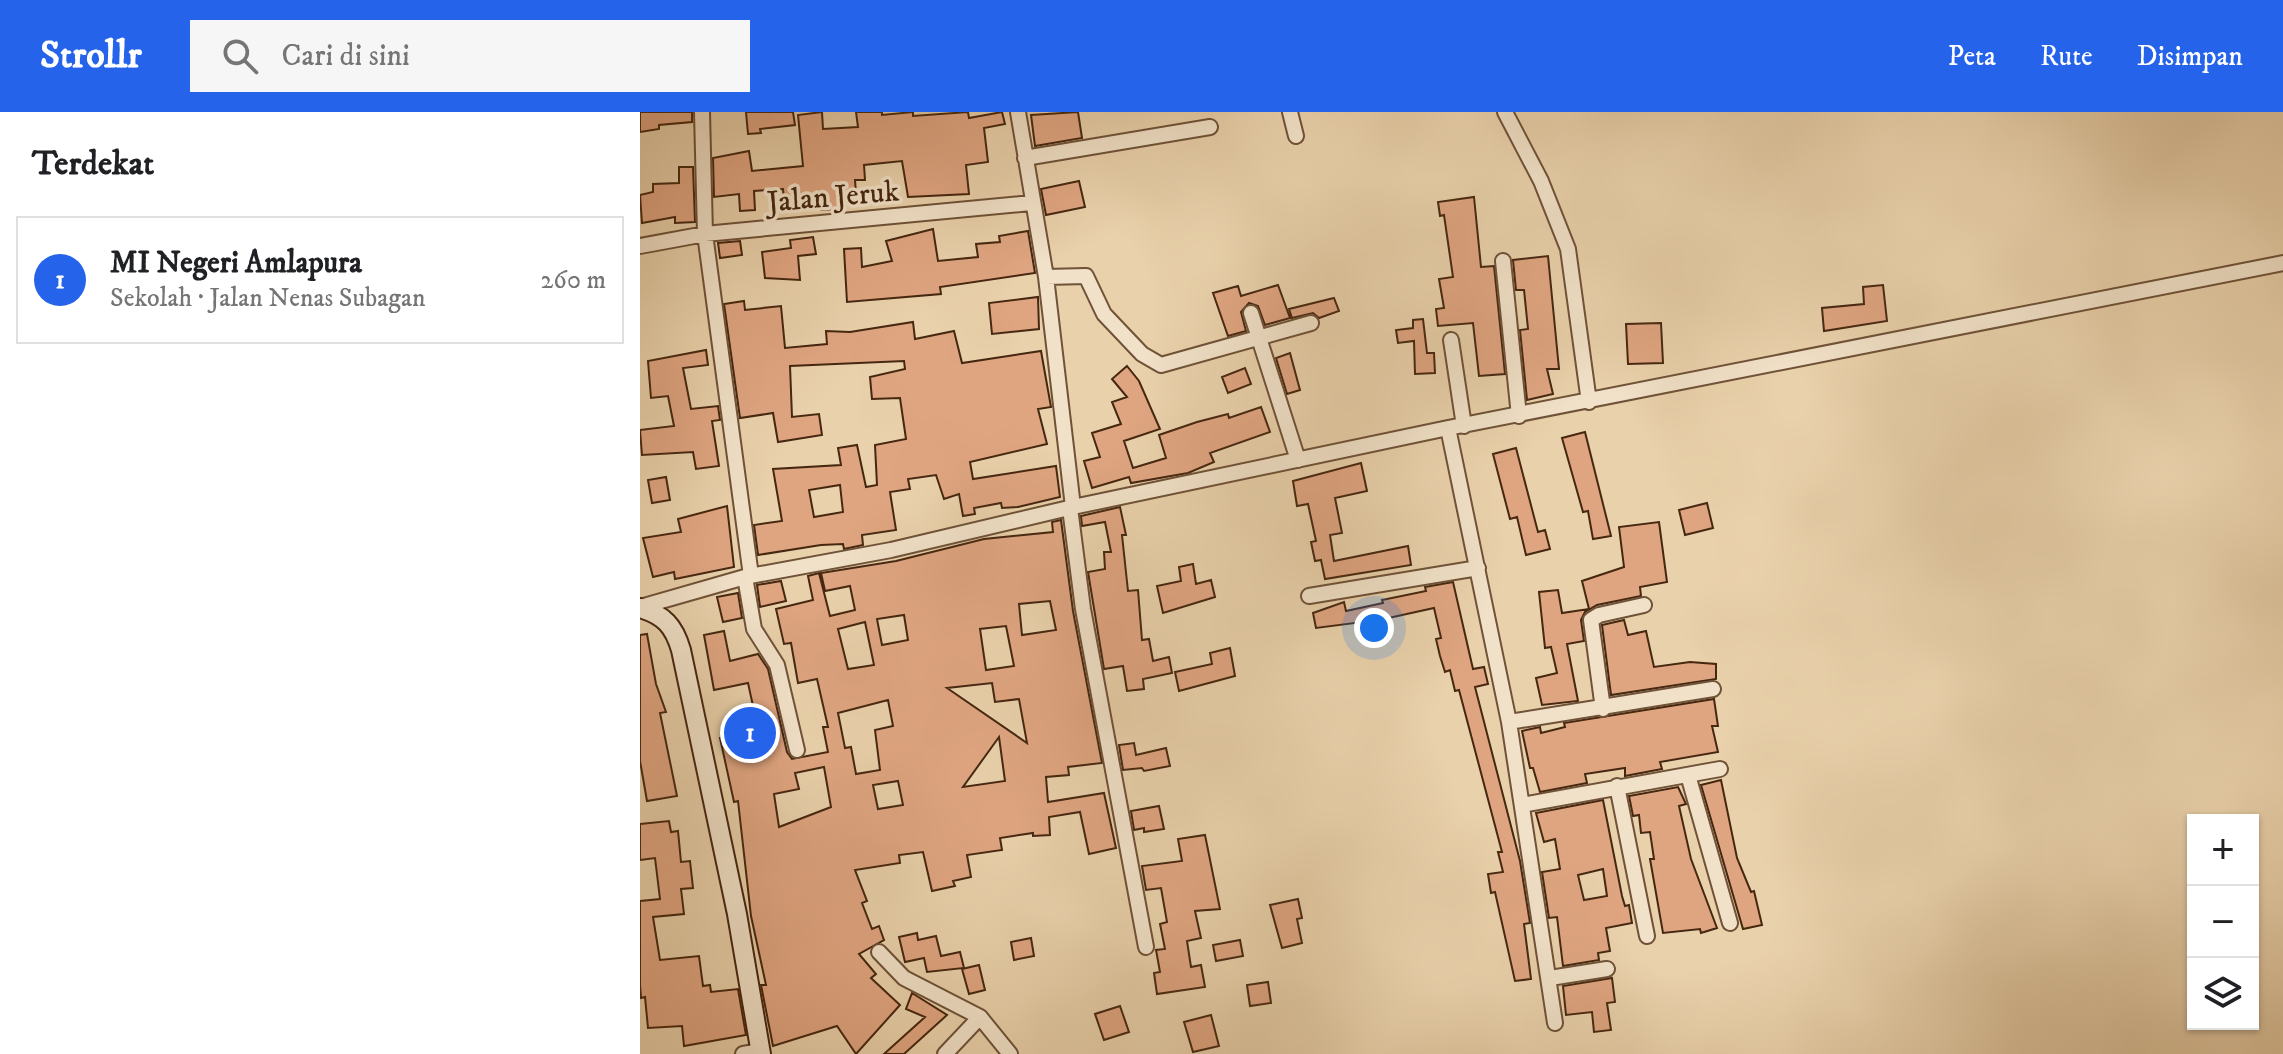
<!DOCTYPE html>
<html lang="id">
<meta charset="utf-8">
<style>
body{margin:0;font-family:"IM FELL DW Pica",serif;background:#f6f6f6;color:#202124}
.controls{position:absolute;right:24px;bottom:24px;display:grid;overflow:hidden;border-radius:0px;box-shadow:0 2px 6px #0004}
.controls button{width:72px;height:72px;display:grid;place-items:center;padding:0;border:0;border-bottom:2px solid #e0e0e0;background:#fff;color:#202124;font:40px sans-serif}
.you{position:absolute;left:734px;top:516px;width:28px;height:28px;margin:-20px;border:6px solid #fff;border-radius:50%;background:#1a73e8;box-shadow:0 0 0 12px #1a73e833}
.badge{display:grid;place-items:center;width:52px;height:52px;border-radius:50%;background:#2563eb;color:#fff;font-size:26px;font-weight:700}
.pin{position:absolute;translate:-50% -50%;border:4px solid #fff;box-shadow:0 2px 8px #0006}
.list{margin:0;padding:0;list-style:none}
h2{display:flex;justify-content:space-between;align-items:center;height:104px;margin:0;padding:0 32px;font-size:34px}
h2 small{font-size:26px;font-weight:400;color:#757577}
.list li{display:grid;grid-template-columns:52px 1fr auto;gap:24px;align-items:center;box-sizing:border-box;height:128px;margin:0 16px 16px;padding:0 16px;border:2px solid #e0e0e0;border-radius:0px}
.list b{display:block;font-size:30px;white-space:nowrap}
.list p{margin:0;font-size:26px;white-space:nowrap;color:#757577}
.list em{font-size:26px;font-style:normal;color:#757577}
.icon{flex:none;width:44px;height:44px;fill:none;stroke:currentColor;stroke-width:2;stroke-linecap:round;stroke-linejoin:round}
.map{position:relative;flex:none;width:1643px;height:942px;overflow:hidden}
header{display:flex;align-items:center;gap:48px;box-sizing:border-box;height:112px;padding:0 40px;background:#2563eb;color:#fff}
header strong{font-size:38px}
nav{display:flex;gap:44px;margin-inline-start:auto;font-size:28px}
.search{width:560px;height:72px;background:#f6f6f6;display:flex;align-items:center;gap:20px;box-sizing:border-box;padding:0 28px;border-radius:0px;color:#757577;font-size:30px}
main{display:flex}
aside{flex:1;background:#fff}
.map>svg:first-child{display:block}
</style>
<header>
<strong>Strollr</strong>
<div class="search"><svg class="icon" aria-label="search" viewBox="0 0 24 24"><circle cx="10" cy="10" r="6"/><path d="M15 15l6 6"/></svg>Cari di sini</div>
<nav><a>Peta</a><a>Rute</a><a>Disimpan</a></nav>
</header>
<main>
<aside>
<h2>Terdekat<small></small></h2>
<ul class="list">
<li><span class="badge">1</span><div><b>MI Negeri Amlapura</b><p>Sekolah · Jalan Nenas Subagan</p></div><em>260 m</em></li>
</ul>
</aside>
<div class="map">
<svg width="1643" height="942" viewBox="0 0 1643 942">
<rect width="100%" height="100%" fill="#e9d1ab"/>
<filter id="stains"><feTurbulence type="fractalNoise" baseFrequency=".0025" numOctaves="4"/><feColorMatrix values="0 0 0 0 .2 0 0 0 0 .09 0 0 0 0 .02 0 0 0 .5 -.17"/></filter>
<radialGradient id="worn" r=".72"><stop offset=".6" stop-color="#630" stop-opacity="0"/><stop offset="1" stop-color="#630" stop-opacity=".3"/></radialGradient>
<path fill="#dfa581" stroke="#462710" stroke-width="2" fill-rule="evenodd" d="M0 0H52V10L19 13V17L0 20Z
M106 0H153L155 13 120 17 121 21 108 22Z
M182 0 183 17 218 15 216 0H242V3L273 0V4L328 0 329 6 362 0 365 12 344 16 348 50 326 53 329 82 268 85 262 49 224 53 225 68H215L216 81 200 82 201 97 181 98 180 85 144 88 143 77 114 79 115 98 100 99 99 82 74 85 73 46 109 39 112 59 163 54 158 3Z
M438 0 442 26 395 34 391 3Z
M39 55H53L55 110 35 111V105L2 111 0 83 13 80V72L39 71Z
M439 69 445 95 406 103 401 77Z
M834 85 841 155 854 154 865 262 839 264 833 211 798 214 796 197 804 196 799 167 813 165 804 103 800 104 798 90Z
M293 117 298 149 338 145 336 132 360 130 359 124 388 119 395 161 300 175 301 182 207 190 204 137 221 136 222 155 252 149 246 129Z
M173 125 176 142 158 144 160 168 125 166 122 140 151 136 150 128Z
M100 129 102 143 80 146 78 131Z
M908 144 919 257H907L913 282 887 288 880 218 888 217 884 178H876L873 148Z
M638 173 650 206 625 213 618 194 609 191 601 200 606 219 588 224 573 181 598 174 601 184Z
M1243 173 1247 209 1184 219 1182 196 1224 192 1223 175Z
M398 185 399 217 352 222 349 191Z
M694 186 699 199 679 206 673 201 652 206 649 197Z
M104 189 105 198 141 194 145 236 187 232 186 219 210 220 273 210 275 227 314 219 322 251 401 239 411 295 398 297 407 332 330 350 333 367 416 354 420 385 378 395 362 396 361 391 334 396 335 402 323 404 319 382 304 387 296 363 268 367 270 377 250 380 256 418 222 423 223 433 204 437 203 432 181 433 118 443 114 413 142 409 133 357 201 353 198 336 217 333 226 375 237 373 235 333 266 327 260 286 232 287 230 265 265 257 264 249 150 254 152 305 179 302 182 323 138 330 133 301 100 306 84 192ZM200 373 203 400 174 405 169 378Z
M783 207 787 241H794L795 261 775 262 774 229 758 231 756 218 773 216V208Z
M1021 211 1023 251 988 252 986 212Z
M66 238 68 253 43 256 51 297 78 294 80 308 72 309 79 354 56 357 53 340 2 343 0 318 34 314 28 284 11 286 8 249Z
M650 241 660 278 647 282 636 246Z
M487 254 499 269 520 317 484 329 493 356 526 346 519 323 557 310 588 302 589 306 621 295 630 320 570 341 574 350 548 361 491 371 489 365 452 376 444 349 460 345 452 321 481 312 472 290 487 285 472 267Z
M605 256 611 272 588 281 582 265Z
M945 320 971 424 953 427 948 399 943 400 922 326Z
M876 336 898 420 905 418 910 437 886 443 877 405 870 407 853 342Z
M721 351 727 379 695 386 702 421 690 423 694 449 768 434 771 453 685 467 681 448 675 449 671 430 676 429 668 392 657 394 653 369Z
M26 365 30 388 12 391 8 368Z
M1067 391 1073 416 1045 423 1039 398Z
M87 394 94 455 35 467 34 460 13 465 3 426 41 420 38 407Z
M480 395 486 423H482L488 479 498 478 502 528 509 527 513 549 529 545 532 561 503 567 504 577 487 579 483 554 464 557 448 460 465 457 464 440H471L465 410 442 414 441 404Z
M421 408 433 499 462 651 428 655 429 663 406 665 408 690 464 681 476 736 449 742 440 700 409 705 410 723 393 724V721L360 726 362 738 327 743 331 765 313 769 315 774 292 779 283 740 259 743 260 751 215 758 227 789 222 791 232 817 239 814 244 828 219 842 236 862 231 866 260 893 216 942 197 914 133 934 121 873H126L111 804 98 689 94 690 80 626 118 617 108 571 74 578 64 523 84 519 90 549 118 542 128 557 147 640 152 647 188 640 183 615H188L177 567 158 571 151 531 144 532 136 497 173 488 168 464 179 461 190 504 215 498 210 474 185 479 181 461 256 449 344 427 413 420 412 410ZM410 489 416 518 382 523 379 492ZM264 503 268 528 242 533 237 507ZM225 510 234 553 208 557 198 517ZM366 514 374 554 346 558 340 517ZM352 571 355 590 379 587 387 631 307 576ZM248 588 253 614 235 618 240 658 216 662 211 635 205 636 198 601ZM359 625 365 669 323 675ZM184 655 191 695 139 715 134 682 159 677 155 661ZM258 669 263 693 238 697 233 673Z
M1019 410 1027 470 1000 475 1001 484 957 493 945 500 941 508 944 529 927 532 938 589 902 593 896 566 917 561 911 535 905 536 899 480 918 478 922 501 949 497 942 469 984 455 979 415Z
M553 452 556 472 571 468 575 485 523 501 517 474 541 469 539 455Z
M141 469 146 489 120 495 117 473Z
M813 470 833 557 844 555 848 572 835 575 880 749 890 811 884 812 891 867 875 869 855 780 851 781 848 762 863 760 858 740H862L819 578 815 579 810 558 805 560 800 544 796 527 801 526 794 496 744 507 745 512 731 515 730 509 676 516 673 501 704 490 706 499 743 491 742 488 786 479 785 475Z
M98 481 102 506 83 510 77 485Z
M984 508 988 523 1006 519 1014 555 1050 550 1076 552V567L971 583 962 513Z
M7 522 16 572 26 600 20 601 37 684 7 689 0 649V523Z
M590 536 595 564 539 579 535 560 572 552 570 541Z
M1074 587 1078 614H1072L1078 640 1020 650 1022 657 985 664V656L945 662 947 671 900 680 893 656H890L882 619 900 615 901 621 925 615 924 611Z
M494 631 496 643 526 636 530 654 504 659 502 656 483 658 479 633Z
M1081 668 1097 746 1111 780 1114 779 1122 813 1103 817 1061 673Z
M1038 675 1046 692 1039 694 1051 747 1077 816 1061 821 1060 817 1023 821 1010 747H1014L1010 720 1001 721 999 703 993 704 989 684Z
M963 688 982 784 985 794 989 793 992 811 966 816 970 839 958 841 959 848 923 854 917 805 909 806 902 760 920 757 915 727 904 730 896 701ZM963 757 967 784 944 788 938 763Z
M519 694 524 717 504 720V716L494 718 491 699Z
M29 709 31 720 38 719 41 750 50 749 53 776 41 777 44 802 13 805 20 848 59 844 63 874 70 873 71 880 98 877 106 923 44 934 42 914 8 916 5 885 1 886 0 873V789L20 787 15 746 0 748V712Z
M565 723 580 797 555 799 561 826 547 829 551 855 561 853 565 875 517 882 514 861 520 860 516 838 525 837 520 812 527 810 521 776 506 778 502 754 542 749 538 727Z
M658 787 662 806 657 807 662 831 642 836 630 793Z
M277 821 278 828 296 824 301 844 320 840 324 856 287 860 284 846 265 850 259 825Z
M391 826 394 844 374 848 371 830Z
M600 828 603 844 576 849 573 833Z
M339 853 345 878 329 882 322 857Z
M972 866 975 890 967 891 971 918 954 920 952 900 926 903 923 874Z
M628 870 631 891 610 894 607 873Z
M272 881 307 903 264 942H244L285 905 266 897Z
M480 894 489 920 464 928 455 902Z
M571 903 579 934 553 940 544 910Z"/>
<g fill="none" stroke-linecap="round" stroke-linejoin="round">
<g stroke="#6f5237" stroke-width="18">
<path id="street" d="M62 0 65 122 111 464
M650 0 656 24
M865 0 901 69 928 137 949 290
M385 46 570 15
M0 134 65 122 391 91
M863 149 879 304
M406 165 446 164 464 202 502 242 521 253 671 211
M611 201 658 348
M811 228 824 314
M808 316 869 610 915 911
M433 395 808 316 1643 151
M430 396 443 497 506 835
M105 465 114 517 137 553 157 638
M669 484 838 456
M0 495 105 465 251 438 433 395 406 165 378 0
M963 597 951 508 959 503 1004 493
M869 610 1073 577
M1048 663 1090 811
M977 674 1007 824
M882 693 1080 657
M239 840 264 866 340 905 370 942
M910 866 967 857
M103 942 121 939
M305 942 340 905"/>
</g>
<g stroke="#462710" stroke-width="22">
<path id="secondary" d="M0 496C24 503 34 514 41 538L97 802 121 942"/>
</g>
<use href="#street" stroke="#f1e1c8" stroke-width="14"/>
<use href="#secondary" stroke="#f1e1c8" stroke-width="18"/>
</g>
<g text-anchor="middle" stroke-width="7" stroke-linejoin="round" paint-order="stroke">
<g font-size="30" fill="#462710" stroke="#f1e1c8">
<text transform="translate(193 84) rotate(-5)" y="10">Jalan Jeruk</text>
</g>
</g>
<rect width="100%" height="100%" filter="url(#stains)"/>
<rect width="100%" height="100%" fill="url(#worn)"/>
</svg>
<div class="controls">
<button>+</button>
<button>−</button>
<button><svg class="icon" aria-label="layers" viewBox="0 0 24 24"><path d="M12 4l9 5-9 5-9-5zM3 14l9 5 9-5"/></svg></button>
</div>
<div class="you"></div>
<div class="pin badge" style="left:110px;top:621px">1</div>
</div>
</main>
